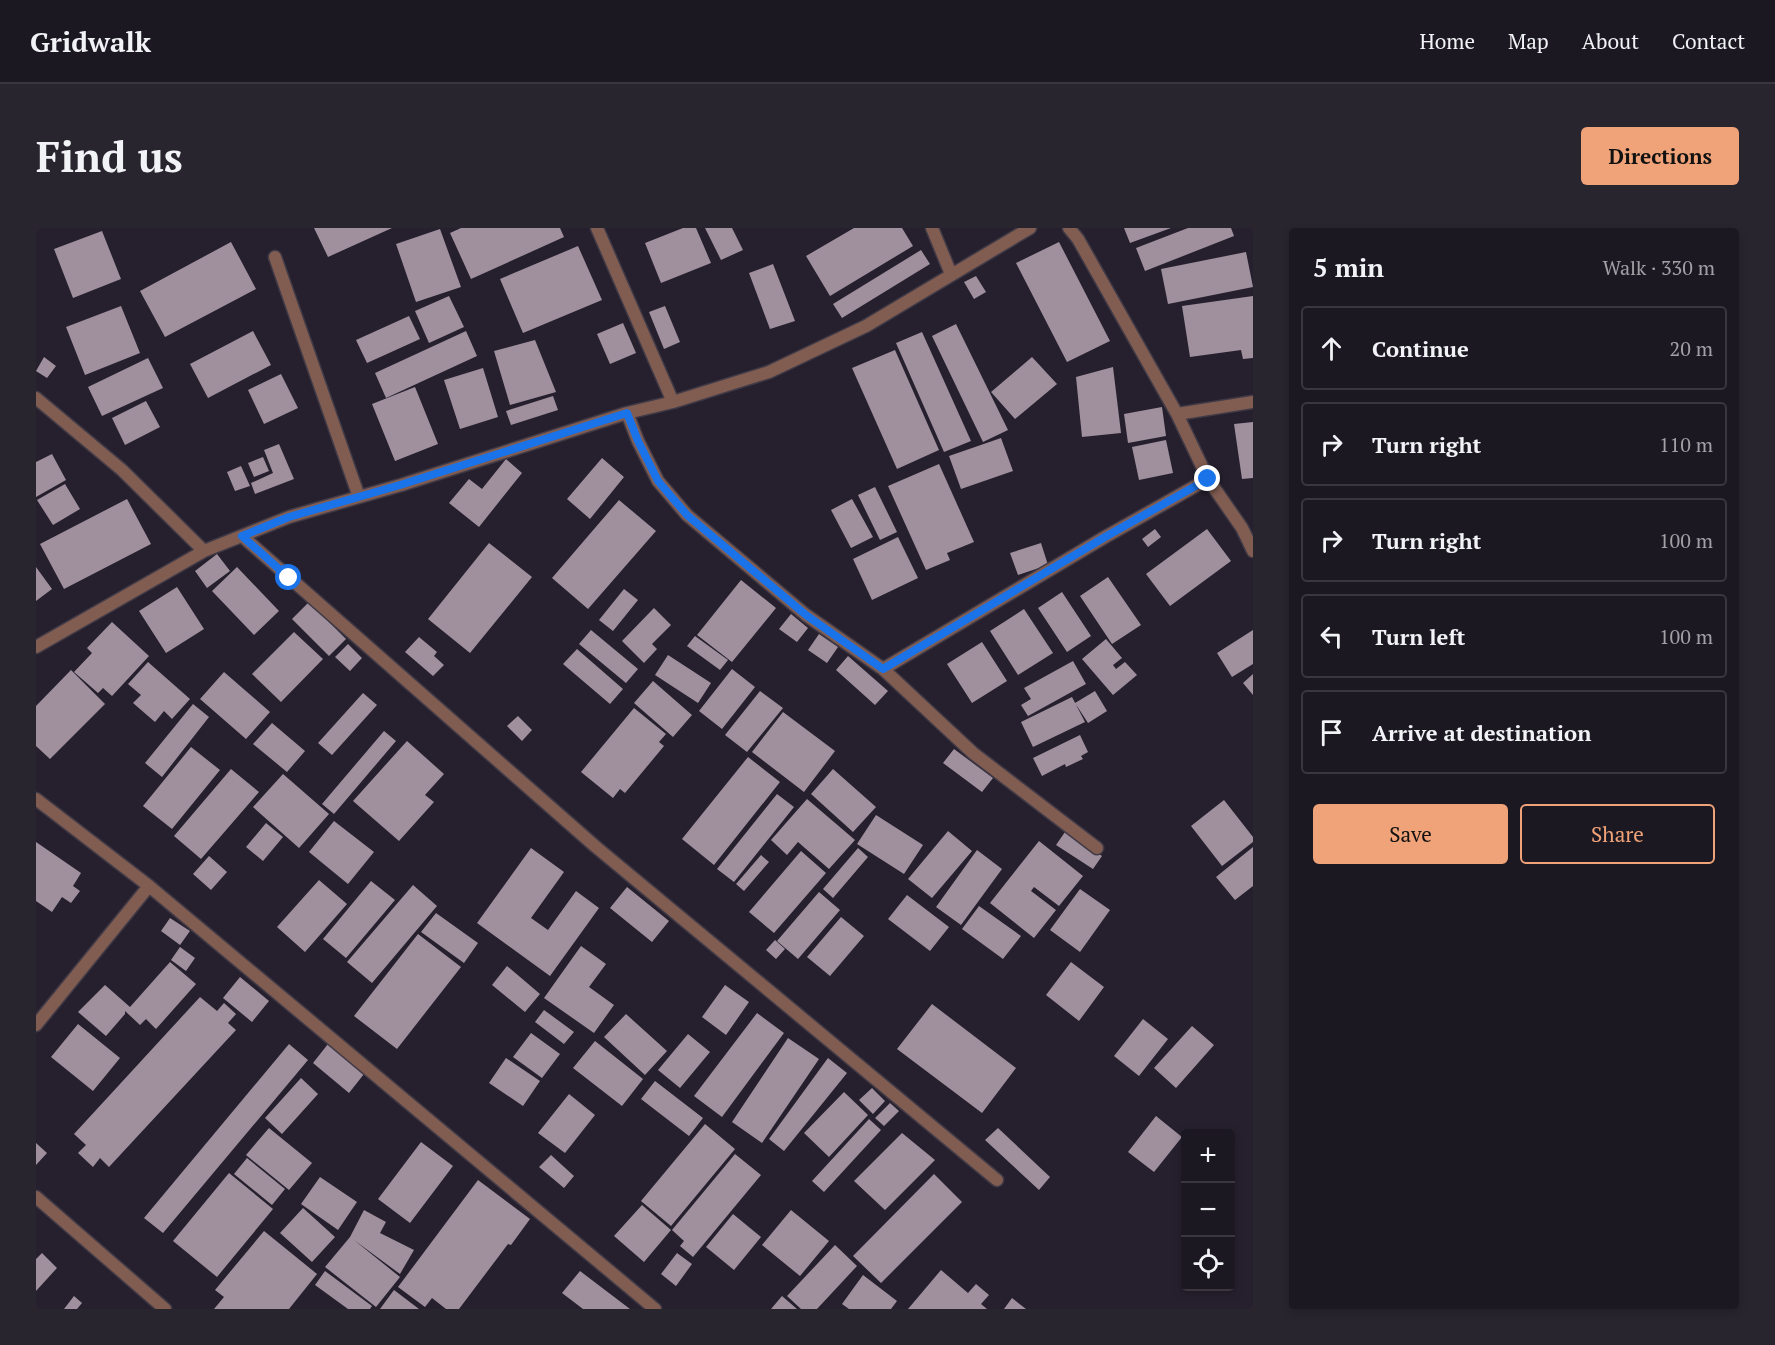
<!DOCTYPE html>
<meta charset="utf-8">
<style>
body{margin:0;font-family:"PT Serif",serif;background:#29252f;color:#f1f3f6}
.controls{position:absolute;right:18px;bottom:18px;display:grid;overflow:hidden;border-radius:6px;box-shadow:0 3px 9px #0003}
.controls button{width:54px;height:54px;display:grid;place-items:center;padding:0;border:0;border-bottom:2px solid #3a3740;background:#1c1822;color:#f1f3f6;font:30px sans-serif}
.stop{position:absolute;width:18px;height:18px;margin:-14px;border:4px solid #1a73e8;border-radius:50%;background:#fff}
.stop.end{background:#1a73e8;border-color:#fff;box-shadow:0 2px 6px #0008}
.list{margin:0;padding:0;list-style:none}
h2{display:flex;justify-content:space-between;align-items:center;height:78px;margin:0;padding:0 24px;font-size:26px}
h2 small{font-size:20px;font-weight:400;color:#a0a0a5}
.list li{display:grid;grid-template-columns:39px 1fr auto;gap:18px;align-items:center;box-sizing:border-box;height:84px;margin:0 12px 12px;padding:0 12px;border:2px solid #3a3740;border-radius:6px}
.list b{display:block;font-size:22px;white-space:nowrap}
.list em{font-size:20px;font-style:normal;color:#a0a0a5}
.actions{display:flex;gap:12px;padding:18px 24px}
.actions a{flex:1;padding:14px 0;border:2px solid #f0a378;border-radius:6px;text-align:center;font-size:21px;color:#f0a378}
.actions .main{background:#f0a378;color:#111}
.icon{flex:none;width:33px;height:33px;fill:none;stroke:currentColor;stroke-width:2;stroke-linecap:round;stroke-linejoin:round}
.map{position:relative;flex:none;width:1217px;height:1081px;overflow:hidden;border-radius:6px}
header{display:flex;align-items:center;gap:36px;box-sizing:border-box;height:84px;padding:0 30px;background:#1c1822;border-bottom:2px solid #3a3740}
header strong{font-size:28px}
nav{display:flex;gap:33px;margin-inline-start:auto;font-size:21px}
.intro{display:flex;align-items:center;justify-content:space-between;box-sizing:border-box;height:144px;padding:0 36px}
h1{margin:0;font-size:42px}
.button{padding:15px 27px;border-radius:6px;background:#f0a378;color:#111;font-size:21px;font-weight:700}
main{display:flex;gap:36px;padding:0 36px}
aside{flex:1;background:#1c1822;border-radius:6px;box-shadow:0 3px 9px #0003}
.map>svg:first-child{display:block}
</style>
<header>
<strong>Gridwalk</strong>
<nav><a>Home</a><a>Map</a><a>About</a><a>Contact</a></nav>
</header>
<div class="intro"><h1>Find us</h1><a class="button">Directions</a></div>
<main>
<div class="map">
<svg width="1217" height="1081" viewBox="0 0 1217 1081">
<rect width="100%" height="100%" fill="#26202e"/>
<path fill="#a0909e" d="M278 0H356L292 29Z
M425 0H524L528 9 435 51 414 5Z
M647 0H660L675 35 625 55 609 15Z
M669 0H696L707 22 685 32Z
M818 0H866L877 18 794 68 770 28Z
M1088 0H1135L1094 15Z
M1152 0H1195L1198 8 1109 43 1100 20Z
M404 1 425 59 380 74 360 16Z
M66 3 85 51 37 70 18 21Z
M195 14 220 61 129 109 104 63Z
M1023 14 1074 113 1031 134 980 35Z
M542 18 566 72 487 105 464 51Z
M885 22 894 36 806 90 797 76Z
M1210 24 1217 59 1132 76 1125 41Z
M737 36 759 93 734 101 713 45Z
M940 48 950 64 938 71 928 54Z
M413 68 428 99 393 115 379 83Z
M1217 68V130L1207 131 1205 122 1154 129 1146 78Z
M85 78 104 125 49 147 30 99Z
M629 78 644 114 628 121 613 84Z
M373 88 384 111 331 135 320 112Z
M587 95 600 125 574 136 561 106Z
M920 96 972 202 947 214 896 108Z
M217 103 235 137 172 170 154 136Z
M430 103 441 128 350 170 339 145Z
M886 104 935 213 908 224 860 115Z
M499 112 520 164 474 177 458 123Z
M859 122 903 222 861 241 816 140Z
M8 129 20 138 11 150 0 143Z
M996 129 1021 156 979 191 955 164Z
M112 130 127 160 66 188 52 159Z
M1077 139 1085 205 1046 209 1040 149Z
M447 140 462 189 424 201 408 152Z
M245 146 262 180 228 196 212 162Z
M379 159 402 216 359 233 336 176Z
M517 168 522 182 475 197 470 183Z
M110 173 124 199 89 217 76 190Z
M1126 179 1130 208 1092 215 1088 186Z
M1217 194V250L1206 251 1198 196Z
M965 210 977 243 925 261 913 228Z
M1130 212 1137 245 1103 252 1096 219Z
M243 216 258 251 219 266 215 255 237 245 228 222Z
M16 226 30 252 0 269V234Z
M227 229 233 243 218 249 212 235Z
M566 230 588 249 554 291 531 271Z
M470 231 486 245 443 299 413 275 433 251 446 261Z
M903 236 938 314 911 325 914 332 890 342 852 258Z
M205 238 214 258 199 263 191 244Z
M29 256 44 281 17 297 1 272Z
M839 259 861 304 844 312 822 267Z
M91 271 115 316 28 361 4 316Z
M816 271 837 309 815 320 795 282Z
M583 272 620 303 552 381 516 350Z
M1119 301 1125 309 1112 319 1106 311Z
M1171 301 1195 333 1134 378 1110 346Z
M862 309 882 350 836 372 817 331Z
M453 315 496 349 434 425 392 391Z
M1005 315 1012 337 982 347 974 325Z
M181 326 194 343 171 360 159 343Z
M0 339 16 361 0 373Z
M201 339 243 383 218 407 176 363Z
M1072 349 1105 397 1076 416 1044 368Z
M705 352 740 380 696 434 661 407Z
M141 359 168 401 130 425 103 383Z
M588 361 602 372 577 403 563 392Z
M1026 364 1055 408 1031 424 1002 380Z
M273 374 310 411 293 428 256 391Z
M618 380 635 397 616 416 621 421 608 435 586 413Z
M988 381 1017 425 982 447 954 403Z
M755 386 772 400 761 414 743 401Z
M76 394 113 428 76 468 67 460 62 465 38 444 56 425 51 420Z
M555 402 602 441 590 455 543 416Z
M1217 402V436L1196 449 1181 425Z
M258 404 287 431 245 474 216 446Z
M783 406 802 419 791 435 772 422Z
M659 408 692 432 684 442 651 418Z
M383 409 401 424 398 428 408 437 397 448 369 424Z
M1070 411 1086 430 1077 437 1080 441 1089 434 1101 447 1077 467 1046 431Z
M946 414 971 453 936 475 911 436Z
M312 416 326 430 314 443 299 429Z
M541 421 587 461 574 476 527 436Z
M632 427 675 455 662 475 619 447Z
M812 428 852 463 839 477 800 442Z
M1037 433 1050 456 992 488 985 477 995 471 988 460Z
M112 434 154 471 136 491 128 483 119 494 97 475 105 467 92 456Z
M696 441 719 459 686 501 663 483Z
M35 442 69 476 14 531 0 518V478Z
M188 444 234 484 210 511 164 471Z
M1217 446V467L1207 455Z
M617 453 656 487 637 509 598 475Z
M724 463 747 480 711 524 689 507Z
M1059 463 1071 483 1052 495 1039 475Z
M327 465 341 477 296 527 282 515Z
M1036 469 1049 494 997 519 985 494Z
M157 476 173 489 126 549 109 535Z
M598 480 630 506 623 514 628 518 589 565 584 561 577 570 545 544Z
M747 484 799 523 768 564 716 524Z
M482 488 496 502 486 513 471 498Z
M236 495 269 523 251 544 217 516Z
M348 503 360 513 298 586 286 576Z
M1044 507 1052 524 1045 528 1047 531 1030 539 1029 536 1006 548 997 530Z
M371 513 408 546 389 567 398 574 363 613 317 573Z
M155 519 184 542 136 601 107 578Z
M918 521 957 550 946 564 907 535Z
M712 529 744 554 678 637 646 611Z
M195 541 223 564 165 631 138 608Z
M797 541 840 579 817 604 775 566Z
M247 546 293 586 263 620 217 579Z
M741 566 758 579 698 654 681 641Z
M771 571 819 612 793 641 762 614 751 627 735 612Z
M1188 572 1217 609V614L1186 638 1155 598Z
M840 587 887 617 868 646 821 616Z
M298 593 338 624 312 656 273 624Z
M230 595 247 609 227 633 210 619Z
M912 603 936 623 896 670 872 651Z
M1029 604 1066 628 1057 641 1020 617Z
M1003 613 1047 648 1023 678 998 659 995 663 1020 682 998 710 954 675Z
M0 614 45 645 37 658 44 663 35 675 26 669 16 684 0 673Z
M1217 619V658L1199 672 1180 649Z
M495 620 528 644 495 690 512 702 540 663 563 680 514 748 441 695Z
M822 620 832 629 797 670 787 661Z
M941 622 966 641 925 697 900 679Z
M765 623 790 645 738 705 713 684Z
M725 627 733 634 708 663 700 656Z
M173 628 191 644 175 662 157 646Z
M283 652 311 676 269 724 241 699Z
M335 653 359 672 310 730 287 711Z
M377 657 401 678 336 755 311 734Z
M591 659 633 693 616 714 574 680Z
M1044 661 1074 682 1044 724 1014 702Z
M783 664 804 682 762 731 741 713Z
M871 667 913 699 894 723 852 691Z
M943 678 985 708 967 731 926 701Z
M400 685 442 715 428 735 385 704Z
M805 689 828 708 794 748 771 729Z
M134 690 154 703 144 717 125 703Z
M382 706 425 739 361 821 318 788Z
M739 712 749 721 740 731 730 722Z
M545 718 570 736 553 759 578 777 558 805 508 770Z
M144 719 159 730 150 743 135 732Z
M134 734 160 756 120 801 110 791 104 797 89 783V786L70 808 42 784 69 757 94 779Z
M1035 734 1068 759 1043 793 1010 767Z
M471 738 504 766 489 784 456 757Z
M204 749 233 773 216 794 187 770Z
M689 757 713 774 690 807 666 789Z
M164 769 181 783 188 775 200 786 192 795 200 802 73 939 64 930 57 939 42 925 50 917 38 906Z
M896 776 980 840 946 885 861 821Z
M508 782 538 804 528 816 499 794Z
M721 785 748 805 686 889 658 868Z
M590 786 631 823 609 847 568 809Z
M1107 791 1132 811 1103 848 1078 828Z
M42 796 84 830 57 863 15 829Z
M1156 798 1178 817 1140 860 1118 840Z
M495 805 524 826 506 850 477 829Z
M652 806 674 824 644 860 622 842Z
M752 810 783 831 726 915 696 894Z
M559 813 607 851 586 878 537 840Z
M253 816 272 832 127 1005 108 990Z
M292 816 328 846 313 865 277 835Z
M470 830 504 853 487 878 453 855Z
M792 830 811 845 748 923 733 911Z
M265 850 282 866 246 906 229 890Z
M619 853 667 890 653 908 605 871Z
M836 860 849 873 837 886 823 872Z
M808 864 832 887 793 929 768 905Z
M533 866 559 887 529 925 502 905Z
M854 875 863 883 848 898 839 890Z
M1120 888 1146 909 1118 944 1092 924Z
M833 891 845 902 788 964 776 953Z
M669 896 699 921 635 998 605 973Z
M233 900 276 935 253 962 210 927Z
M962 900 1014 949 1003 962 949 912Z
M866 905 899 932 849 982 818 953Z
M385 914 417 938 374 995 342 971Z
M0 915 11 925 0 937Z
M699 926 725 947 657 1029 644 1018 648 1013 636 1002Z
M515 927 538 948 528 960 503 939Z
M211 930 249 961 236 977 198 946Z
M193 945 237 981 181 1049 137 1013Z
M898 946 926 974 845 1055 817 1028Z
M284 949 321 974 302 1002 265 976Z
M442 952 494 991 475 1017 472 1016 423 1081H410L396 1070 389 1079 362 1059Z
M606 977 635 1002 608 1034 578 1008Z
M267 980 299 1009 276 1034 244 1005Z
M328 982 350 994 344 1005 378 1022 364 1046 318 1012 364 1049 340 1079 289 1039 314 1009Z
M755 982 793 1013 764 1048 726 1017Z
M697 986 725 1009 698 1042 670 1019Z
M228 1003 281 1046 253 1081H178L188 1069 179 1062Z
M799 1017 821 1038 781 1081H765L751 1068Z
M6 1025 21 1040 0 1063V1031Z
M641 1025 656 1036 640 1058 625 1046Z
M905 1042 932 1065 940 1056 953 1067 945 1076 951 1081H872Z
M289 1043 336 1078 334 1081H312L279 1057Z
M544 1043 594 1081H547L526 1065Z
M827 1047 861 1073 855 1081H813L806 1076Z
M358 1062 383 1081H344Z
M38 1068 46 1075 41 1081H28Z
M746 1068 761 1081H735Z
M976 1070 990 1081H968Z"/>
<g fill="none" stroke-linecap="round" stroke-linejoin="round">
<g stroke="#403a47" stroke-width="15">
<path id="minor" d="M561 0 637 174
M896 0 915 46
M1033 0 1042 11 1141 186 1172 251 1206 300 1217 323
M239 29 323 269
M0 170 86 242 168 323
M591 185 602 213 622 253 651 287 770 387 847 441 937 525 1061 620
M1141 186 1217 174
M206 308 560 619 961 952
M0 419 168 323 253 289 365 257 591 185 637 174 733 144 830 98 994 0
M847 441 1069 309 1172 251
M0 571 113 658 619 1081
M0 797 113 658
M0 969 129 1081"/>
</g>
<use href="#minor" stroke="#815c51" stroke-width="12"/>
</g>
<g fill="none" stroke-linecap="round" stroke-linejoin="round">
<path stroke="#1a73e8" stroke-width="8" d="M253 350 206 308 253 289 364 257 591 185 602 213 622 253 651 287 770 387 847 441 1069 309 1172 251"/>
</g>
</svg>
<div class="controls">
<button>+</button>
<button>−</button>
<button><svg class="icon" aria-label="locate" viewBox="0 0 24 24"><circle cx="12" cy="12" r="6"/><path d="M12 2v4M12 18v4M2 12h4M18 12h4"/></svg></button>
</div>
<div class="stop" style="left:253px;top:350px"></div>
<div class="stop end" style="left:1172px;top:251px"></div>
</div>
<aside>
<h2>5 min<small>Walk · 330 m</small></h2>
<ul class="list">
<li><svg class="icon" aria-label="ahead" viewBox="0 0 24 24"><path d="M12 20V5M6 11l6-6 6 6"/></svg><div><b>Continue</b></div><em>20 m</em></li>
<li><svg class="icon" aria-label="right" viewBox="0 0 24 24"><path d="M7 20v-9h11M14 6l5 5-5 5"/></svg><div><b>Turn right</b></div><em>110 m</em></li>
<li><svg class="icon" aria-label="right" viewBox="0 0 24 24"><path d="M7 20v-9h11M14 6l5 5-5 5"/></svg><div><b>Turn right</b></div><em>100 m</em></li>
<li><svg class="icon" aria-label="left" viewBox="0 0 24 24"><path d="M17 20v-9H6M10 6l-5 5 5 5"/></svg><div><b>Turn left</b></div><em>100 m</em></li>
<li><svg class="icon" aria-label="arrive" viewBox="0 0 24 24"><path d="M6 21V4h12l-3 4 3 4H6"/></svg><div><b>Arrive at destination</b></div></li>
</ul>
<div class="actions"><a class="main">Save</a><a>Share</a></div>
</aside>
</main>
